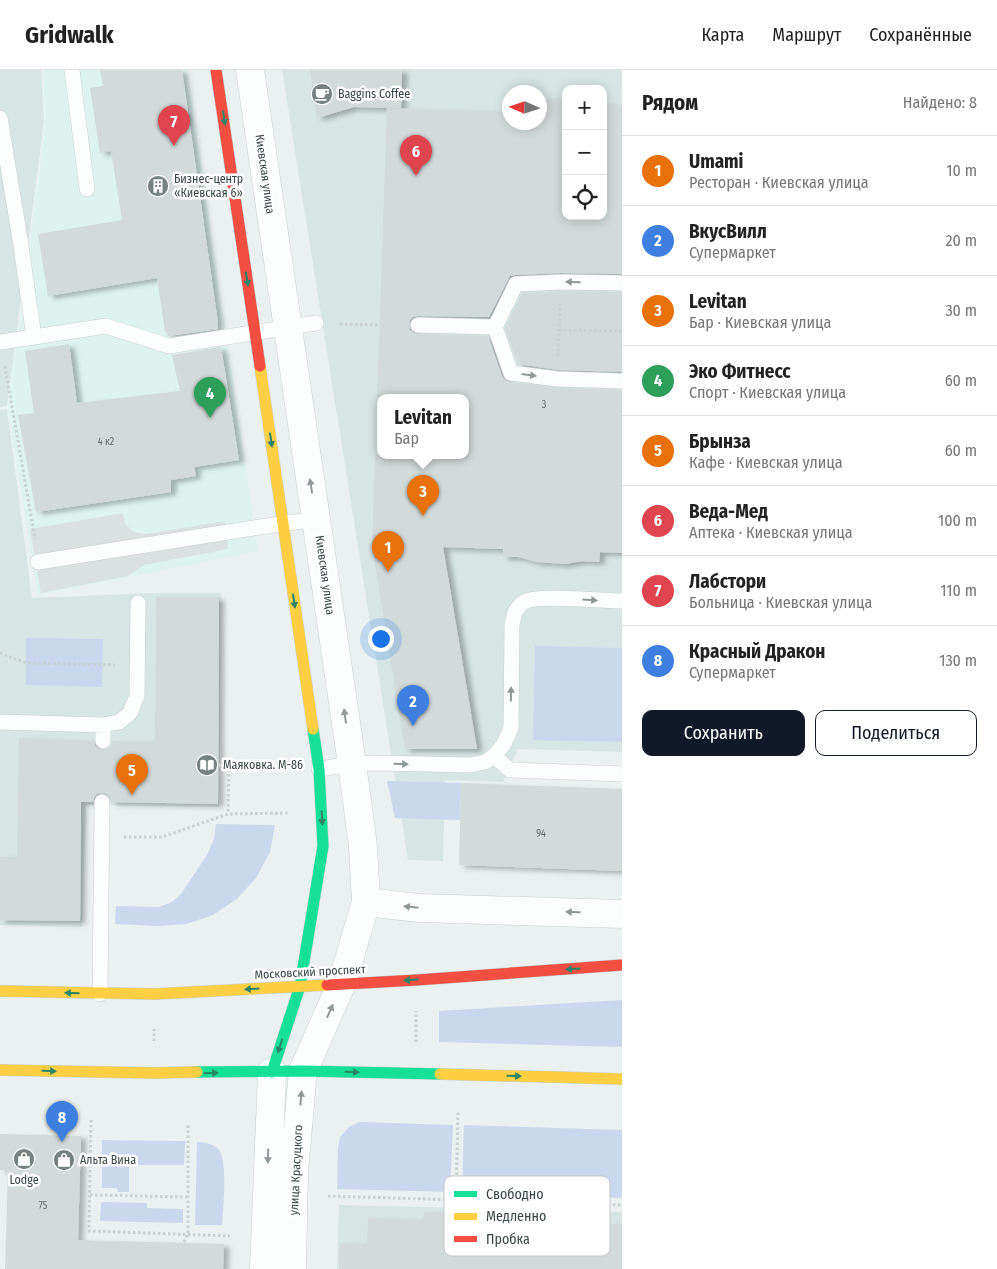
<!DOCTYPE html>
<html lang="ru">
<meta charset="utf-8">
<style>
body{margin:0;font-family:"Fira Sans Condensed",sans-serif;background:#f2f2f2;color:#222}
.controls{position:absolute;right:15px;top:15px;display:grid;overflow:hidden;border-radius:10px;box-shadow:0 2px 12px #0003}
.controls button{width:45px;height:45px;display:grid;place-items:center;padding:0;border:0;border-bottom:1px solid #e0e0e0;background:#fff;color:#222;font:25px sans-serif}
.compass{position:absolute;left:502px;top:15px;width:45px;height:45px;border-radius:50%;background:#fff;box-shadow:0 2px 12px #0003;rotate:273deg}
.you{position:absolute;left:380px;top:568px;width:18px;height:18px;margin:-12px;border:4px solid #fff;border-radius:50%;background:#1a73e8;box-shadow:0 0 0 8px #1a73e833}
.badge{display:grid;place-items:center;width:32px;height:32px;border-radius:50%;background:#111827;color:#fff;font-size:16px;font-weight:700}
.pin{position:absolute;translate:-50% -41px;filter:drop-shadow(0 1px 2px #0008)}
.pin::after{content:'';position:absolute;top:26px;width:18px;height:15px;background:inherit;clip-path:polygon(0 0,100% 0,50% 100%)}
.popup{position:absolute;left:377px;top:324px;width:92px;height:65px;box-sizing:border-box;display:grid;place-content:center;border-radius:10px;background:#fff;filter:drop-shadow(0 1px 4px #0005);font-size:16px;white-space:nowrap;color:#767676}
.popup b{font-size:19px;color:#222}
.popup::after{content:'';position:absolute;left:50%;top:100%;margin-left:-10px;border:10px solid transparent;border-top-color:#fff}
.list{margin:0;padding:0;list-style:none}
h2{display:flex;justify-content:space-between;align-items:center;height:65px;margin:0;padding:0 20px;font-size:21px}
h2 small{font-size:16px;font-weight:400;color:#767676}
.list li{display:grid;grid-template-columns:32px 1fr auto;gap:15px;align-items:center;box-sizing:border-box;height:70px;padding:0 20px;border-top:1px solid #e0e0e0}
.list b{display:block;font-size:19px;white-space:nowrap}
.list p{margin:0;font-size:16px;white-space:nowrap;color:#767676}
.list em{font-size:16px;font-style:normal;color:#767676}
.actions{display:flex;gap:10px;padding:15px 20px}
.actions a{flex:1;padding:11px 0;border:1px solid #111827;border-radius:10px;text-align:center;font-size:18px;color:#111827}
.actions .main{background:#111827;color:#fff}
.icon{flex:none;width:28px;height:28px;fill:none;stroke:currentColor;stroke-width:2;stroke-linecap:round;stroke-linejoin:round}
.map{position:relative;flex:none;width:622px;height:1199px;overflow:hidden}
header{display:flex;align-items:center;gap:30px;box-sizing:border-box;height:70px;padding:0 25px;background:#fff;border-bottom:1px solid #e0e0e0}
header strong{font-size:24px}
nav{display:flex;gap:28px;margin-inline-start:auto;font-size:18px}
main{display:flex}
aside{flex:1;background:#fff}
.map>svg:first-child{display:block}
</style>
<header>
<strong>Gridwalk</strong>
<nav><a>Карта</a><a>Маршрут</a><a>Сохранённые</a></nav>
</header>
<main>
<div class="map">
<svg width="622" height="1199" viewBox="0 0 622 1199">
<defs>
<filter id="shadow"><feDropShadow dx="5.5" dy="3" stdDeviation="2.5" flood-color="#0004"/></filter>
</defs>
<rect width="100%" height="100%" fill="#ebf1f1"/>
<path fill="#d8e5e5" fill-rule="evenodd" d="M0 0H41L44 51 7 336 0 337Z
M282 0H622V682L518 679 503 712 445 710 443 791 408 790ZM566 19H603V146H566ZM510 22H540V52H510ZM380 327H466V385H380Z
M7 339 32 528 152 523H221L219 737 86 735 82 857 0 855V340Z
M339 1135 622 1142V1199H337Z"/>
<path fill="#def3f0" d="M43 0H187L258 481 38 525 8 339 46 52Z"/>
<path fill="#cbd7ec" d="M26 568 103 569 102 617 26 615Z
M535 576 622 578V672L533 670Z
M387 711 461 713 460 750 395 748Z
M216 754 275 755 270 782 256 808 237 829 213 845 186 854 158 856 115 854 116 836 159 837 172 832 181 824 207 785 214 769Z
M622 930V977L439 972V941Z
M360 1052 453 1055 450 1122 337 1119 338 1078 340 1067 349 1057Z
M464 1055 622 1060V1128L462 1123Z
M102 1070 185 1071 184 1095H129V1122H118L117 1118H102Z
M197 1072C205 1073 214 1073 219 1080 228 1092 223 1139 222 1155H195Z
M101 1132 147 1133V1138L183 1139V1153L100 1151Z"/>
<path fill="#dbe0e0" d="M123 443 125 454 134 462 146 464 225 451 228 479 144 495 128 506 41 523 30 459Z"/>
<path fill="#d3dada" filter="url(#shadow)" d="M100 0H182L218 253H217L218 259 168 266 167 262H165L157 208 48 226 38 164 122 150 111 81 100 83 90 18 103 16Z
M310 0H402L401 38H387L510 42V52H540V31L555 28 566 29V146H603V33L622 36V204L561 203 515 205 510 206 508 210 489 247 418 246 413 247 410 250 409 254 410 260 414 263 418 264 488 266 502 306 505 310 509 312 558 318 622 320V483L600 482 599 492 582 491 565 494 537 492 518 487H503V479L443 477 477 679H405L372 475 375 385H466V327H377L387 38 354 37 317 48Z
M561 221 622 222V302L559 300 518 294 505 258 522 223Z
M69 274 77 333 180 321 172 285 221 277 239 390 194 397 196 406 171 410V422L36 442 18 345 34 343 25 281Z
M156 527H219L218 734 111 732 110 727 106 724 103 723 97 724 94 728 93 732H81L80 851 0 850V787H17L19 668 94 671 95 676 99 679 103 680 108 679 111 675 112 671H155Z
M461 713 622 719V801L459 795Z
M0 1064 81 1066 78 1170 224 1174 223 1199H5L8 1100H0Z
M424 1142 583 1146 582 1153 622 1154V1199H339L340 1173 367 1174 368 1148 423 1150Z"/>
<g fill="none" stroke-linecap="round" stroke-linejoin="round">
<g stroke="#c8cfcf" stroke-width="16">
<path id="lane" d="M72 0 87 119
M0 48 20 169 34 267 106 256 169 276 316 253
M622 213 561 212 516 214 495 257 511 303 558 309 622 311
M418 255 495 257
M0 272 34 267
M38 492 260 457 316 449
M0 652 103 655 119 652 130 643 137 626 138 533
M103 655V671
M494 686 510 700 622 704
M319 699 352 694 376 693 470 695 485 692 494 686 504 674 511 658 512 555C514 545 515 538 524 532 536 524 604 531 622 531
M100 924 102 732"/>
</g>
<g stroke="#c8cfcf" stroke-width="29">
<path id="street" d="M250 0 352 694 363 776 366 832 342 913 303 1001 294 1102 292 1199
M366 832 419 838 622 844
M264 1199 272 1002"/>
</g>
<g stroke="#c4d1d1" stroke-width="12">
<path id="fast" d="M197 1002 303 1001 440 1004
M272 1002 300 916 323 776 319 699 313 659"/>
</g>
<g stroke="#c4d1d1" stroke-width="12">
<path id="slow" d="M260 296 313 659
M0 921 155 924 327 915
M0 1000 154 1003 197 1002
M440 1004 622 1009"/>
</g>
<g stroke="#c4d1d1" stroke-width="12">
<path id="jam" d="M216 0 260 296
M327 915 417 910 622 895"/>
</g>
<path stroke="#cad1d1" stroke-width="3" stroke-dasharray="2.5 2.5" stroke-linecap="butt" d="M340 254 380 255
M559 260 622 261
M558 286 560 234
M5 296 35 469
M0 583 26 593 115 595
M218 695H229L228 744
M124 767H162L228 744 289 743
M154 971V959
M416 972V941
M91 1050 89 1161 230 1166
M90 1125 188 1127
M328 1126 622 1135
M456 1130 458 1042
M184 1172 188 1164V1054"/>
<use href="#lane" stroke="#fcfdfd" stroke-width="15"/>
<use href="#street" stroke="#fcfdfd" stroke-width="28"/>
<use href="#fast" stroke="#16e098" stroke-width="11"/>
<use href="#slow" stroke="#ffcf43" stroke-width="11"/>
<use href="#jam" stroke="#f24e42" stroke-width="11"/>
</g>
<defs><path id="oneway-solid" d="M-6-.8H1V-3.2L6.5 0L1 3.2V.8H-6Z" transform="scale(1.25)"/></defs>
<g fill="#2a8466">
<use href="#oneway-solid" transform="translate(224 48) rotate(82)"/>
<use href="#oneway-solid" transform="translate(247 209) rotate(82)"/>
<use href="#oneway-solid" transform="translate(271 370) rotate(82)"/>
<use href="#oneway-solid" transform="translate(294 531) rotate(82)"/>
<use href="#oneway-solid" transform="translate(322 748) rotate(87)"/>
<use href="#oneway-solid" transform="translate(573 899) rotate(176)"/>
<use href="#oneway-solid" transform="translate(411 910) rotate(177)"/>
<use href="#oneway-solid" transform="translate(252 919) rotate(177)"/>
<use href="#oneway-solid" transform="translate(72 923) rotate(-179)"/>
<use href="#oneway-solid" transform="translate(280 976) rotate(108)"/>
<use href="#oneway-solid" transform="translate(49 1001) rotate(1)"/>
<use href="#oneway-solid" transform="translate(352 1002) rotate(1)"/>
<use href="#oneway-solid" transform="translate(211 1003) rotate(-1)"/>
<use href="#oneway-solid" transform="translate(514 1006) rotate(2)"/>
</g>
<g fill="#909998">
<use href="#oneway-solid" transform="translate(573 212) rotate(-179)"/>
<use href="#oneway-solid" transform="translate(529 305) rotate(7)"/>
<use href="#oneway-solid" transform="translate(311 416) rotate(-99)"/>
<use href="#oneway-solid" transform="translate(590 530) rotate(3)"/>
<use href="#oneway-solid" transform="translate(511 624) rotate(-89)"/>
<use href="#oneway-solid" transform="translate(345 646) rotate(-98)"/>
<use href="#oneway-solid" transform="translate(401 694) rotate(1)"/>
<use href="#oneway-solid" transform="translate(411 837) rotate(-174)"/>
<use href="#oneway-solid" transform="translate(573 842) rotate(-178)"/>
<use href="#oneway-solid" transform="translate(330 941) rotate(-66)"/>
<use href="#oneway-solid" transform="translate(301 1028) rotate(-85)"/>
<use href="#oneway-solid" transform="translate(268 1086) rotate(92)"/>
</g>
<defs>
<g id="cafe-disc" transform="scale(1.125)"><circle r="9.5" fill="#768281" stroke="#fff"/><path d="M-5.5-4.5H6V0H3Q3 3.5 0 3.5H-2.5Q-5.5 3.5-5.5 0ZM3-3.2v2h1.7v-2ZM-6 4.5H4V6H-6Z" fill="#fff"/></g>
<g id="building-disc" transform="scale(1.125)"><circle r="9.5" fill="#768281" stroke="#fff"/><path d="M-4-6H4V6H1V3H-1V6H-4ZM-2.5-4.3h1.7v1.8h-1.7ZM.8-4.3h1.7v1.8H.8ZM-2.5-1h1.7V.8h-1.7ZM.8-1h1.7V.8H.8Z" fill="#fff"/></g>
<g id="library-disc" transform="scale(1.125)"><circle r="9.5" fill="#768281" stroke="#fff"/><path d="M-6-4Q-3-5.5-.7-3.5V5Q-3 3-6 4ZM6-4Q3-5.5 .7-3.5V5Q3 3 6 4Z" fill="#fff"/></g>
<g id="shop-disc" transform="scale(1.125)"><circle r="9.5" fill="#768281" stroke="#fff"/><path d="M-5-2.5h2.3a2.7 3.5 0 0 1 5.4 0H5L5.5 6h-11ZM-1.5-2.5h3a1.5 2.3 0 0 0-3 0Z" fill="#fff"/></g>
</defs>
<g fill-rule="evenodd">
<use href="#cafe-disc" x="322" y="24"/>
<use href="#building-disc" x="158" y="116"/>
<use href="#library-disc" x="207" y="695"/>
<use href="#shop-disc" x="24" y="1089"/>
<use href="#shop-disc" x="64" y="1090"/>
</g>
<g text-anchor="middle" stroke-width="5" stroke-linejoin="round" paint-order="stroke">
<g font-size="10" fill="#5f6c6b">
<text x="544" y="338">3</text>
<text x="106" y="375">4 к2</text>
<text x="541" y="767">94</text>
<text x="43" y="1139">75</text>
</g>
<g font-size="12" fill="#374745" stroke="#fff" text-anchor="start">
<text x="338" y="28">Baggins Coffee</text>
<text x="174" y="113">Бизнес-центр<tspan x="174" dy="14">«Киевская 6»</tspan></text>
<text x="223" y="699">Маяковка. М-86</text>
<text x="80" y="1094">Альта Вина</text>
<text x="24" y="1114" text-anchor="middle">Lodge</text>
</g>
<g font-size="12" fill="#374745" stroke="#fff">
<text transform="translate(265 104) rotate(82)" y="4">Киевская улица</text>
<text transform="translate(325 505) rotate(82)" y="4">Киевская улица</text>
<text transform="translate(310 902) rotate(-3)" y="4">Московский проспект</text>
<text transform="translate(296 1100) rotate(-87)" y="4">улица Красуцкого</text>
</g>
</g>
<rect x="444" y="1106" width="166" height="80" rx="8" fill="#fff" stroke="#c3c8c7" stroke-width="1"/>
<rect x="454" y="1121" width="23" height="6" fill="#16e098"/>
<rect x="454" y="1143" width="23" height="7" fill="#ffcf43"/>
<rect x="454" y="1166" width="23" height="6" fill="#f24e42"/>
<g font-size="14" fill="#374745">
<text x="486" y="1129">Свободно</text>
<text x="486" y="1151">Медленно</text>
<text x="486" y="1174">Пробка</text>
</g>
</svg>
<div class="controls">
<button>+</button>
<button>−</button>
<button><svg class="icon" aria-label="locate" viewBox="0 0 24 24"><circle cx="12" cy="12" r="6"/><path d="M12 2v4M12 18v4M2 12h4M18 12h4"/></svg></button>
</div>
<svg class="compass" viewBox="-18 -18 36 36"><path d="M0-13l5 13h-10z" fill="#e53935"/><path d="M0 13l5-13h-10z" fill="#767676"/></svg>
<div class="you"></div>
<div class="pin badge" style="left:388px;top:502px;background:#e8710a">1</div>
<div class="pin badge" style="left:413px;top:656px;background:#3f7fe0">2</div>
<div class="pin badge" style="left:423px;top:446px;background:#e8710a">3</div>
<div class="popup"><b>Levitan</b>Бар</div>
<div class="pin badge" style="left:210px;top:348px;background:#2e9e5b">4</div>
<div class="pin badge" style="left:132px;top:725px;background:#e8710a">5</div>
<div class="pin badge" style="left:416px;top:106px;background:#e0444e">6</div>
<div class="pin badge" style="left:174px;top:76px;background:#e0444e">7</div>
<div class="pin badge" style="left:62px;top:1072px;background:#3f7fe0">8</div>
</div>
<aside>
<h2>Рядом<small>Найдено: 8</small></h2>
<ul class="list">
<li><span class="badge" style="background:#e8710a">1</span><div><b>Umami</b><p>Ресторан · Киевская улица</p></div><em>10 m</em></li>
<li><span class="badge" style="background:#3f7fe0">2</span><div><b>ВкусВилл</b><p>Супермаркет</p></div><em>20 m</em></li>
<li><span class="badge" style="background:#e8710a">3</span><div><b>Levitan</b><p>Бар · Киевская улица</p></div><em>30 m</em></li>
<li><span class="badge" style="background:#2e9e5b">4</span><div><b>Эко Фитнесс</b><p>Спорт · Киевская улица</p></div><em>60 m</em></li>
<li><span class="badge" style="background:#e8710a">5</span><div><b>Брынза</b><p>Кафе · Киевская улица</p></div><em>60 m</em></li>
<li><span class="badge" style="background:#e0444e">6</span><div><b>Веда-Мед</b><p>Аптека · Киевская улица</p></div><em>100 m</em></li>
<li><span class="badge" style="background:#e0444e">7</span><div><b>Лабстори</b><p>Больница · Киевская улица</p></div><em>110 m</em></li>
<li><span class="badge" style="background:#3f7fe0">8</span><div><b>Красный Дракон</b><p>Супермаркет</p></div><em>130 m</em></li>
</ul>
<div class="actions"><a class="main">Сохранить</a><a>Поделиться</a></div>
</aside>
</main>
